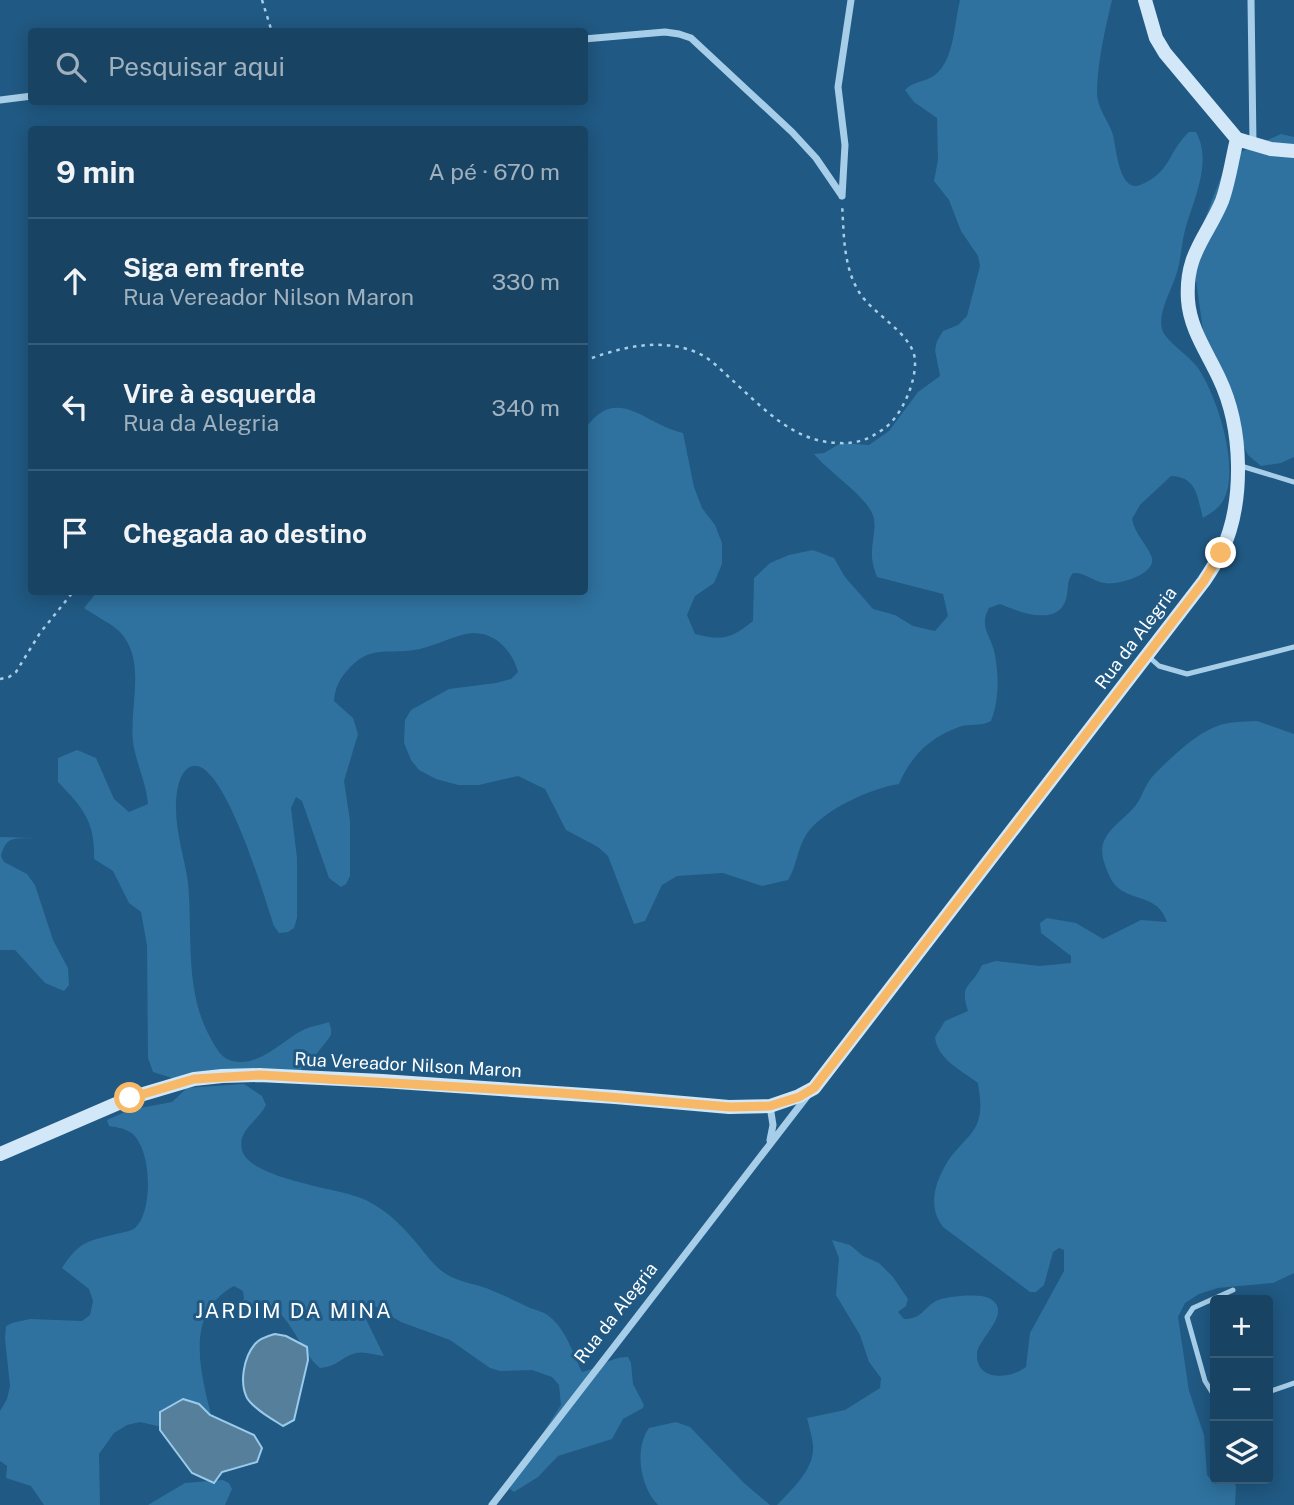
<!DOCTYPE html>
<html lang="pt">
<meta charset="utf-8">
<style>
body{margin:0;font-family:"Public Sans",sans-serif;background:#254e6b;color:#f1f3f6}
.controls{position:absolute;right:21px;bottom:21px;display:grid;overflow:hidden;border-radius:7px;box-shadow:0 4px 18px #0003}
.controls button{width:63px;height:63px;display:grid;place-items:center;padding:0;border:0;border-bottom:2px solid #365c77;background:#184362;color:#f1f3f6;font:35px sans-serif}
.stop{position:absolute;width:21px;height:21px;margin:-16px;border:5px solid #f7b967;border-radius:50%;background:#fff}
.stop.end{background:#f7b967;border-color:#fff;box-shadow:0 2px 7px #0008}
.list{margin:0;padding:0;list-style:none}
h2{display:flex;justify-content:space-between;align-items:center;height:91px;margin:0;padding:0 28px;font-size:30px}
h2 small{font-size:23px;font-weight:400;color:#9fb0be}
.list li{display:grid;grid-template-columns:46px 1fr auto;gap:21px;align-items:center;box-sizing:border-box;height:126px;padding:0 28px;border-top:2px solid #365c77}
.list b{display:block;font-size:26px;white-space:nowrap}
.list p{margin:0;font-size:23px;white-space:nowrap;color:#9fb0be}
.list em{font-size:23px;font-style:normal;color:#9fb0be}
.icon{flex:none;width:38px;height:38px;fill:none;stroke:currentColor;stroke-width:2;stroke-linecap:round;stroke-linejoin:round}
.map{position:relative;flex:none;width:1294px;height:1505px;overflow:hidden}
.search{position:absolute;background:#184362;box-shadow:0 4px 18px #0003;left:28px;top:28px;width:560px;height:77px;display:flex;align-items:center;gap:18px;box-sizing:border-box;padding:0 24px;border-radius:7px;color:#9fb0be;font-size:26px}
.panel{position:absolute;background:#184362;box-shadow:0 4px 18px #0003;left:28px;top:126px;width:560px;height:469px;border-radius:7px}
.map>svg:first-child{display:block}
</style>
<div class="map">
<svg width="1294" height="1505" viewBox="0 0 1294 1505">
<rect width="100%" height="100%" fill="#205983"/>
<path fill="#2f729f" d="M960 0H1112C1105 30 1098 59 1097 90 1096 108 1108 119 1113 135 1116 147 1119 193 1140 185 1170 174 1169 150 1189 132H1196C1213 163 1193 200 1185 230 1181 246 1181 263 1175 278 1170 293 1158 313 1162 329 1166 342 1189 355 1198 368 1217 396 1241 469 1223 501 1218 509 1211 513 1203 518 1197 496 1197 477 1171 476L1140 505 1132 519C1135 535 1148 545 1152 558 1156 575 1116 586 1104 583 1093 581 1084 572 1073 573 1066 581 1069 589 1066 599 1058 628 1017 611 1000 604L989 608C978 628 992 636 995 655 999 677 999 701 991 721 980 727 970 723 959 727 929 738 911 756 899 784 871 788 821 811 806 835 797 849 797 866 788 880L762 886 723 873 677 876 662 885 645 921 634 924 608 856 598 847 566 830 545 789 518 776 479 785H458L436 779 419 770 411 760 404 743 405 720 411 710 449 689 496 683 511 679 518 672C513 652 496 632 472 633 455 635 437 645 420 649 387 656 371 642 346 672 338 681 335 690 334 701L353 718 358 734 344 781 350 821V876L346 884 341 887 329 878 302 801 296 797 291 808 297 858V918L294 928 288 932 279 933 274 926C267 906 220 741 187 769 177 778 176 797 176 809 176 834 185 859 188 883 193 936 184 991 211 1039 217 1049 221 1058 232 1061 259 1068 283 1040 303 1030 311 1026 321 1025 329 1022 330 1027 332 1029 331 1034 331 1038 302 1071 297 1074L172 1078 153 1072 148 1058 147 945 141 912 129 903 113 871 94 859C95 821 83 808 58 782V758L77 750 96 758 114 799 129 812 148 804C146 782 136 763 133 742 129 706 147 661 120 632 111 623 95 616 84 608L97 592H584L585 429C617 383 645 425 683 433L694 487 702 508 715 525 722 543V564L714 583 695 596 687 615 695 634C722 641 731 639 753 621L754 578 770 563 789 555 813 550 834 558 845 577 873 609 895 615 913 626 935 631 948 616 943 594 877 577C875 571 872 563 872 556 871 542 878 526 872 513 863 494 829 472 814 454L824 453 841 443 869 445 889 431 918 392 940 376 935 350 937 341 943 331 958 325 967 316 980 266 978 256 961 231 949 200 934 181 938 160 937 118 914 102 905 90C913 81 926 82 935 75 955 59 954 23 960 0Z
M1281 134 1294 137V457L1281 463 1261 466 1248 455 1239 438 1228 396 1203 330 1195 274 1197 239 1221 177 1241 152Z
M1257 721 1294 734V1273L1273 1283 1218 1288 1199 1294 1185 1303 1178 1317 1189 1391 1204 1435 1207 1475 1213 1482 1233 1481 1236 1486 1235 1505H777C792 1489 815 1469 813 1445 812 1436 809 1426 807 1418L845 1410 880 1388 881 1378 869 1362 860 1335 836 1295 839 1258 832 1240 850 1245 863 1256 879 1263 893 1277 908 1299 906 1306 898 1312 904 1319C922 1319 922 1309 936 1301 945 1296 979 1293 989 1298 1015 1312 977 1339 977 1354 976 1382 1011 1379 1026 1367L1030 1333 1064 1271V1250L1059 1248 1053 1252 1044 1285 1036 1292H1030L943 1227C927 1206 935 1182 948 1161 956 1148 969 1139 976 1126 983 1112 980 1097 978 1083 961 1070 937 1059 935 1037L945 1021 968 1011C959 982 971 989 982 965L996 961 1039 966 1071 963V956L1041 933 1040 923 1047 918 1076 923 1103 939 1141 920 1167 922C1158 894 1132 902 1116 886 1111 881 1106 869 1104 862 1095 834 1121 824 1136 805 1142 797 1145 785 1152 777 1167 761 1194 735 1215 727 1228 721 1243 722 1257 721Z
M0 837 34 838C15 839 6 835 1 856L4 862 27 874 35 885 53 940 68 968 69 985 64 991 45 983 15 950H0Z
M244 1084 262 1096 266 1105C259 1121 237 1129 242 1150 249 1178 334 1188 358 1197 379 1204 399 1222 413 1239 424 1251 432 1265 446 1274 457 1281 474 1284 486 1288 501 1294 516 1301 530 1308 536 1310 545 1312 550 1317 566 1330 573 1353 582 1372 598 1369 611 1356 628 1357L631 1363 633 1384 644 1405 643 1408 623 1419 612 1439 558 1456 538 1477 514 1492 510 1489 513 1479 561 1405 559 1385 552 1377 532 1370 500 1371 490 1368 450 1340 401 1322 368 1302 361 1309 384 1356C375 1355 364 1351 356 1353 341 1357 339 1366 320 1368 299 1351 291 1312 264 1303L247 1310 234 1308 244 1299 243 1291 234 1286C178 1317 205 1384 215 1433L166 1428 140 1422 127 1425 114 1433 99 1454 100 1505H44L31 1486 6 1478 7 1466 0 1461V1411L7 1399 10 1386 5 1339 6 1326 12 1323 30 1319 82 1321 90 1315 93 1301 89 1289 62 1268C80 1240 89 1241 120 1233 125 1232 131 1231 135 1228 154 1211 152 1146 130 1132 124 1128 115 1127 109 1126L107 1120 129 1110 172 1102 187 1088Z
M676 1422 690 1427 744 1483 770 1505H658C640 1487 634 1449 649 1428Z
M223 1480 229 1483 232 1489 225 1505H148L185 1483Z"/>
<path fill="#567f9c" stroke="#9acbea" stroke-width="2" d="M275 1334 286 1336 307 1347 308 1360 294 1420 283 1426C272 1419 254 1409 247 1398 239 1382 244 1357 255 1344 260 1338 268 1336 275 1334Z
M183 1399 199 1404 210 1415 254 1435 262 1448 257 1462 222 1472 214 1483 192 1473 160 1430V1412Z"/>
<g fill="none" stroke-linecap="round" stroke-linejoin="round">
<path stroke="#a7cee9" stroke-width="2.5" stroke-dasharray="3.5 5" stroke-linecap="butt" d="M262 0 272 32
M584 361C620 347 662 337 698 353 711 359 721 370 731 379 762 407 793 442 838 443 855 444 868 440 882 430 901 418 916 383 915 361 914 334 873 315 859 292 843 266 844 234 842 204
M0 679 9 677 16 672 40 633 73 592"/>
<path stroke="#a7cee9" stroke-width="5" d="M1241 466 1294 482
M1148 656 1159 666 1187 674 1294 647
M1268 1392 1294 1383
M1215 1397 1205 1381 1187 1317 1193 1308 1233 1290"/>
<path stroke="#a7cee9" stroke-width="7" d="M1251 0 1253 143
M584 39 665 32 679 34 691 38 792 132 816 158 842 196
M0 100 32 96
M842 196 845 145 838 87 851 0
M770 1106 773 1125 770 1140
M492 1505 808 1095"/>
<path stroke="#d2e7f7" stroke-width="14" d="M1145 0 1156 38 1165 53 1237 139
M1237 139 1271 149 1294 151
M0 1154 130 1098 194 1079 222 1076 259 1075 382 1081 615 1097 729 1107 770 1106 799 1096 814 1088 1204 581C1210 572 1216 563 1221 553 1245 503 1243 428 1219 378 1207 352 1190 329 1188 300 1185 254 1206 239 1222 201 1229 182 1232 159 1237 139"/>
</g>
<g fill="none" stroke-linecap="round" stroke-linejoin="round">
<path stroke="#f7b967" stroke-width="9" d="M130 1098 194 1079 260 1075 561 1093 730 1107 770 1106 799 1097 814 1088 1204 581 1221 553"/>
</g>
<g text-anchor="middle" stroke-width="6" stroke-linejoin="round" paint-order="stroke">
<g font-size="18" fill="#fff" stroke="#205983">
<text transform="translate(1136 638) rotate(-53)" y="6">Rua da Alegria</text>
<text transform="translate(408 1065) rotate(3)" y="6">Rua Vereador Nilson Maron</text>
<text transform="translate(616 1313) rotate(-52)" y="6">Rua da Alegria</text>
</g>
<g font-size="21" letter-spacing="2" fill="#fff" stroke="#205983">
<text x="294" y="1318">JARDIM DA MINA</text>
</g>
</g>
</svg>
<div class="controls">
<button>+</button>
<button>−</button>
<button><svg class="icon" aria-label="layers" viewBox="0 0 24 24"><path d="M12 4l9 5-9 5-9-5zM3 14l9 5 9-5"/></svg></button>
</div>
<div class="stop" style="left:130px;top:1098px"></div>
<div class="stop end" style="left:1221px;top:553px"></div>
<div class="search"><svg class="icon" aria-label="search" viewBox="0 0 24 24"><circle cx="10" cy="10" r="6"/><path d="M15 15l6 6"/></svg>Pesquisar aqui</div>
<section class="panel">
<h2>9 min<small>A pé · 670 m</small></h2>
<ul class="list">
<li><svg class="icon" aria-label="ahead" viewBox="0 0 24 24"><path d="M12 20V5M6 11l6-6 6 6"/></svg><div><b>Siga em frente</b><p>Rua Vereador Nilson Maron</p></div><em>330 m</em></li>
<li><svg class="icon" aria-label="left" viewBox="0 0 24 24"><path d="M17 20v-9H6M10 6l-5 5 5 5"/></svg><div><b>Vire à esquerda</b><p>Rua da Alegria</p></div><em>340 m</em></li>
<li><svg class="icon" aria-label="arrive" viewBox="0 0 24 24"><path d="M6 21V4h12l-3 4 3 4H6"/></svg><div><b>Chegada ao destino</b></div></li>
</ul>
</section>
</div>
